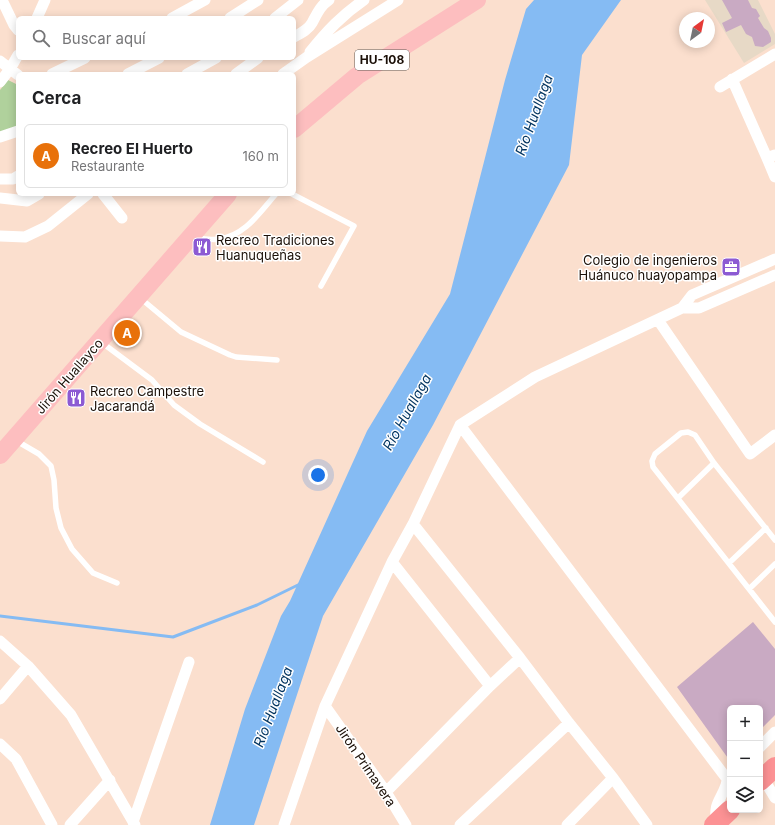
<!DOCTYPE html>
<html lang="es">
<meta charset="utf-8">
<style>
body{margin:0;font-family:Inter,sans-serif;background:#f6f6f6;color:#202124}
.controls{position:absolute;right:12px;bottom:12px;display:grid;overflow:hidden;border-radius:6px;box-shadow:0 2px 10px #0003}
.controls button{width:36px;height:36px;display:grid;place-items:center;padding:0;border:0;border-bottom:1px solid #e0e0e0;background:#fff;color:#202124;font:20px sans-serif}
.compass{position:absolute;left:679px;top:12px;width:36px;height:36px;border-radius:50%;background:#fff;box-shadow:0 2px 10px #0003;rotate:33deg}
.you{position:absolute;left:318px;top:475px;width:14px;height:14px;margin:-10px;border:3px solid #fff;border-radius:50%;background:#1a73e8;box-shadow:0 0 0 6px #1a73e833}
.badge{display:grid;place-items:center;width:26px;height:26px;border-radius:50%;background:#0f766e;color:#fff;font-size:13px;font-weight:700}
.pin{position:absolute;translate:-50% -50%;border:2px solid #fff;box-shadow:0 1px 4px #0006}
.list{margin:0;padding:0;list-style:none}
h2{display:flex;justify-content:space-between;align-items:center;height:52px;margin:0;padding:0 16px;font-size:17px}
h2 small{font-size:13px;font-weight:400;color:#757577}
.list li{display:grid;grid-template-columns:26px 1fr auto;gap:12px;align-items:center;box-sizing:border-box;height:64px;margin:0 8px 8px;padding:0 8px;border:1px solid #e0e0e0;border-radius:6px}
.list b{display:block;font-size:15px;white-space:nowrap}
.list p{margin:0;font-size:13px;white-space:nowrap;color:#757577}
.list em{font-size:13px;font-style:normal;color:#757577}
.icon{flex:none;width:22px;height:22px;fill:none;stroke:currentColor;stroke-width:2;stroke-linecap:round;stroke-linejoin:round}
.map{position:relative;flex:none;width:775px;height:825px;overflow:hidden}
.search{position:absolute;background:#fff;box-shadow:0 2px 10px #0003;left:16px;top:16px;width:280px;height:44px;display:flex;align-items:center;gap:10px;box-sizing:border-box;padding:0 14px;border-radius:6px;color:#757577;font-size:15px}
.panel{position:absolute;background:#fff;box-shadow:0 2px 10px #0003;left:16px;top:72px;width:280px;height:124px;border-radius:6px}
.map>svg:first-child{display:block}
</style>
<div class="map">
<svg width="775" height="825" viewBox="0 0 775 825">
<rect width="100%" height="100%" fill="#fbdfce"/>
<path fill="#e7d9c6" d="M705 0H758L775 34V44L744 63Z"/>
<path fill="#b0d19c" d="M8 80 18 85V127L0 133V90Z"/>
<path fill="#85bbf3" d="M534 0H621L582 55 569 165 433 425 323 616 254 825H210L245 709 281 616 290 601 367 431 450 294 505 80 526 9Z"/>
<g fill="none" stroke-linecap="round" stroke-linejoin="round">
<path stroke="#85bbf3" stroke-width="3" d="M0 616 173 637 257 605 300 584"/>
</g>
<path fill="#c9aac3" d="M722 0H748L752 8 756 9 760 16 758 18 764 28 768 31 771 38V42L763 47 755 46 752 37 746 34 741 25 726 32 722 23 732 18Z
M753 622 775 649V715L760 730V708H730V761L677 687Z"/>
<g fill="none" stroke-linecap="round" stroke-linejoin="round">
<path stroke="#fff" stroke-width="5.5" d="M292 194 354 226 321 286
M194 237C202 238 212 241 219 239 245 236 260 212 276 194
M139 297 181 332 230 355 236 357 277 360
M101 342 152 380 174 405 200 424 263 462
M15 440 39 454 51 466 54 480 56 508 61 528 72 549 93 573 117 583
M678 498 714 463
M775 540 714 463 695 435 688 432 681 433 655 454 652 461 653 467 775 622
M729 563 766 528
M749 589 775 564"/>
<path stroke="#fff" stroke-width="11" d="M2 0 14 25 18 30
M37 18 45 0
M172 18 205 0
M230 18 258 0
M275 18 298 0
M294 37C301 33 308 30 312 23 317 14 320 6 329 0
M310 52C327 31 342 15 364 0
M0 61 18 75
M52 74 85 58
M128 74 159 58
M187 74 216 58
M236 74 258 58
M283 74 307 57 398 0
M732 79 767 158
M0 82 10 69 18 55
M720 87 775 54
M0 137 18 131
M775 155 767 158 775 177
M0 179H13L18 176
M103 194 122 218
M0 198 27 201 39 194
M0 236 25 237 48 226 88 194
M682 308 692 295 775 259
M658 320 750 454 775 435
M460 425 727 779
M413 524 520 658 569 723 613 778 647 825
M392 562 490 686
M0 641 28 666 71 715 135 825
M0 699 28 666
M325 706 386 792 406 825
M0 744 16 759 52 825
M760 747 775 732
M763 778 775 798
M386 792 490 686 520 658
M133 822 189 662
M716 823C714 802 720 802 726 785 727 781 727 779 730 776
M70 825 110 780
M284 825 325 706 392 562 413 524 460 425 535 377 682 308H699L775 275
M460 825 569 723
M567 825 613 778"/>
<path stroke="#fdbebf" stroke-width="18" d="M294 129 357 76 477 0
M0 455 228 194"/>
<path stroke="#fc9294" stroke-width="20" d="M760 781 775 767
M714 825 730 810"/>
</g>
<defs>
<g id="restaurant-square" transform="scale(1)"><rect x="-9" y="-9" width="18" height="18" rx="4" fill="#8c5ad3" stroke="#fff"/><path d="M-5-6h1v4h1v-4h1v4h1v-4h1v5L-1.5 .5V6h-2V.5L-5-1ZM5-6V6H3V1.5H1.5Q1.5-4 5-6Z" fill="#fff"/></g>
<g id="office-square" transform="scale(1)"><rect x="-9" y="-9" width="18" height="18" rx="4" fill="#8c5ad3" stroke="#fff"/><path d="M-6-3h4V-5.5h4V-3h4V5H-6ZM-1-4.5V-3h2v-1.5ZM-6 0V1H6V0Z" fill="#fff"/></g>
</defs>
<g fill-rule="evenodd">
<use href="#restaurant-square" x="202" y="247"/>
<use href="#office-square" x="731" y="267"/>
<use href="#restaurant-square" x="76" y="398"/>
</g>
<g text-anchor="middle" stroke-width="3" stroke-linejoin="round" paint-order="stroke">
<rect fill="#fff" stroke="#5f5852" stroke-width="1" x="355" y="50" width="54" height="20" rx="3"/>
<g font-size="12" font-weight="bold" fill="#1b1008">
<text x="382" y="64">HU-108</text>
</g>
<g font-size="13" fill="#1b1008" stroke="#fff" text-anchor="start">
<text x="216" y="245">Recreo Tradiciones<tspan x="216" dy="15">Huanuqueñas</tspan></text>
<text x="717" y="265" text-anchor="end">Colegio de ingenieros<tspan x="717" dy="15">Huánuco huayopampa</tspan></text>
<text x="90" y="396">Recreo Campestre<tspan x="90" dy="15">Jacarandá</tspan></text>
</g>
<g font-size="13" fill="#1b1008" stroke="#fff">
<text transform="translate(69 376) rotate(-49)" y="5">Jirón Huallayco</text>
<text transform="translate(366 765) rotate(56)" y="5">Jirón Primavera</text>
</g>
<g font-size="14" font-style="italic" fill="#00335f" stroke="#fff">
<text transform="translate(534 115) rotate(-70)" y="5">Río Huallaga</text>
<text transform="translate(407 412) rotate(-61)" y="5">Río Huallaga</text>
<text transform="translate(273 707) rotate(-69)" y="5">Río Huallaga</text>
</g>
</g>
</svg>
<div class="controls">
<button>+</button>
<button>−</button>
<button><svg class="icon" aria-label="layers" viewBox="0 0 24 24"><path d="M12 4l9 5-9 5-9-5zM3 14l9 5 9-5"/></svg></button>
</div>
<svg class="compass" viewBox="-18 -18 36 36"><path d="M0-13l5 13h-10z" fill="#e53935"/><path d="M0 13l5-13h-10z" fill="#757577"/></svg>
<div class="you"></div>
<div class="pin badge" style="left:127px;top:333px;background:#e8710a">A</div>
<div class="search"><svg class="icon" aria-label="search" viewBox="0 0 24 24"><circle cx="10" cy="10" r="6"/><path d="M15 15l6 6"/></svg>Buscar aquí</div>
<section class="panel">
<h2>Cerca<small></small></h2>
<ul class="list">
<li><span class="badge" style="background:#e8710a">A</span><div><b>Recreo El Huerto</b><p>Restaurante</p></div><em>160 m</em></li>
</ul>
</section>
</div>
